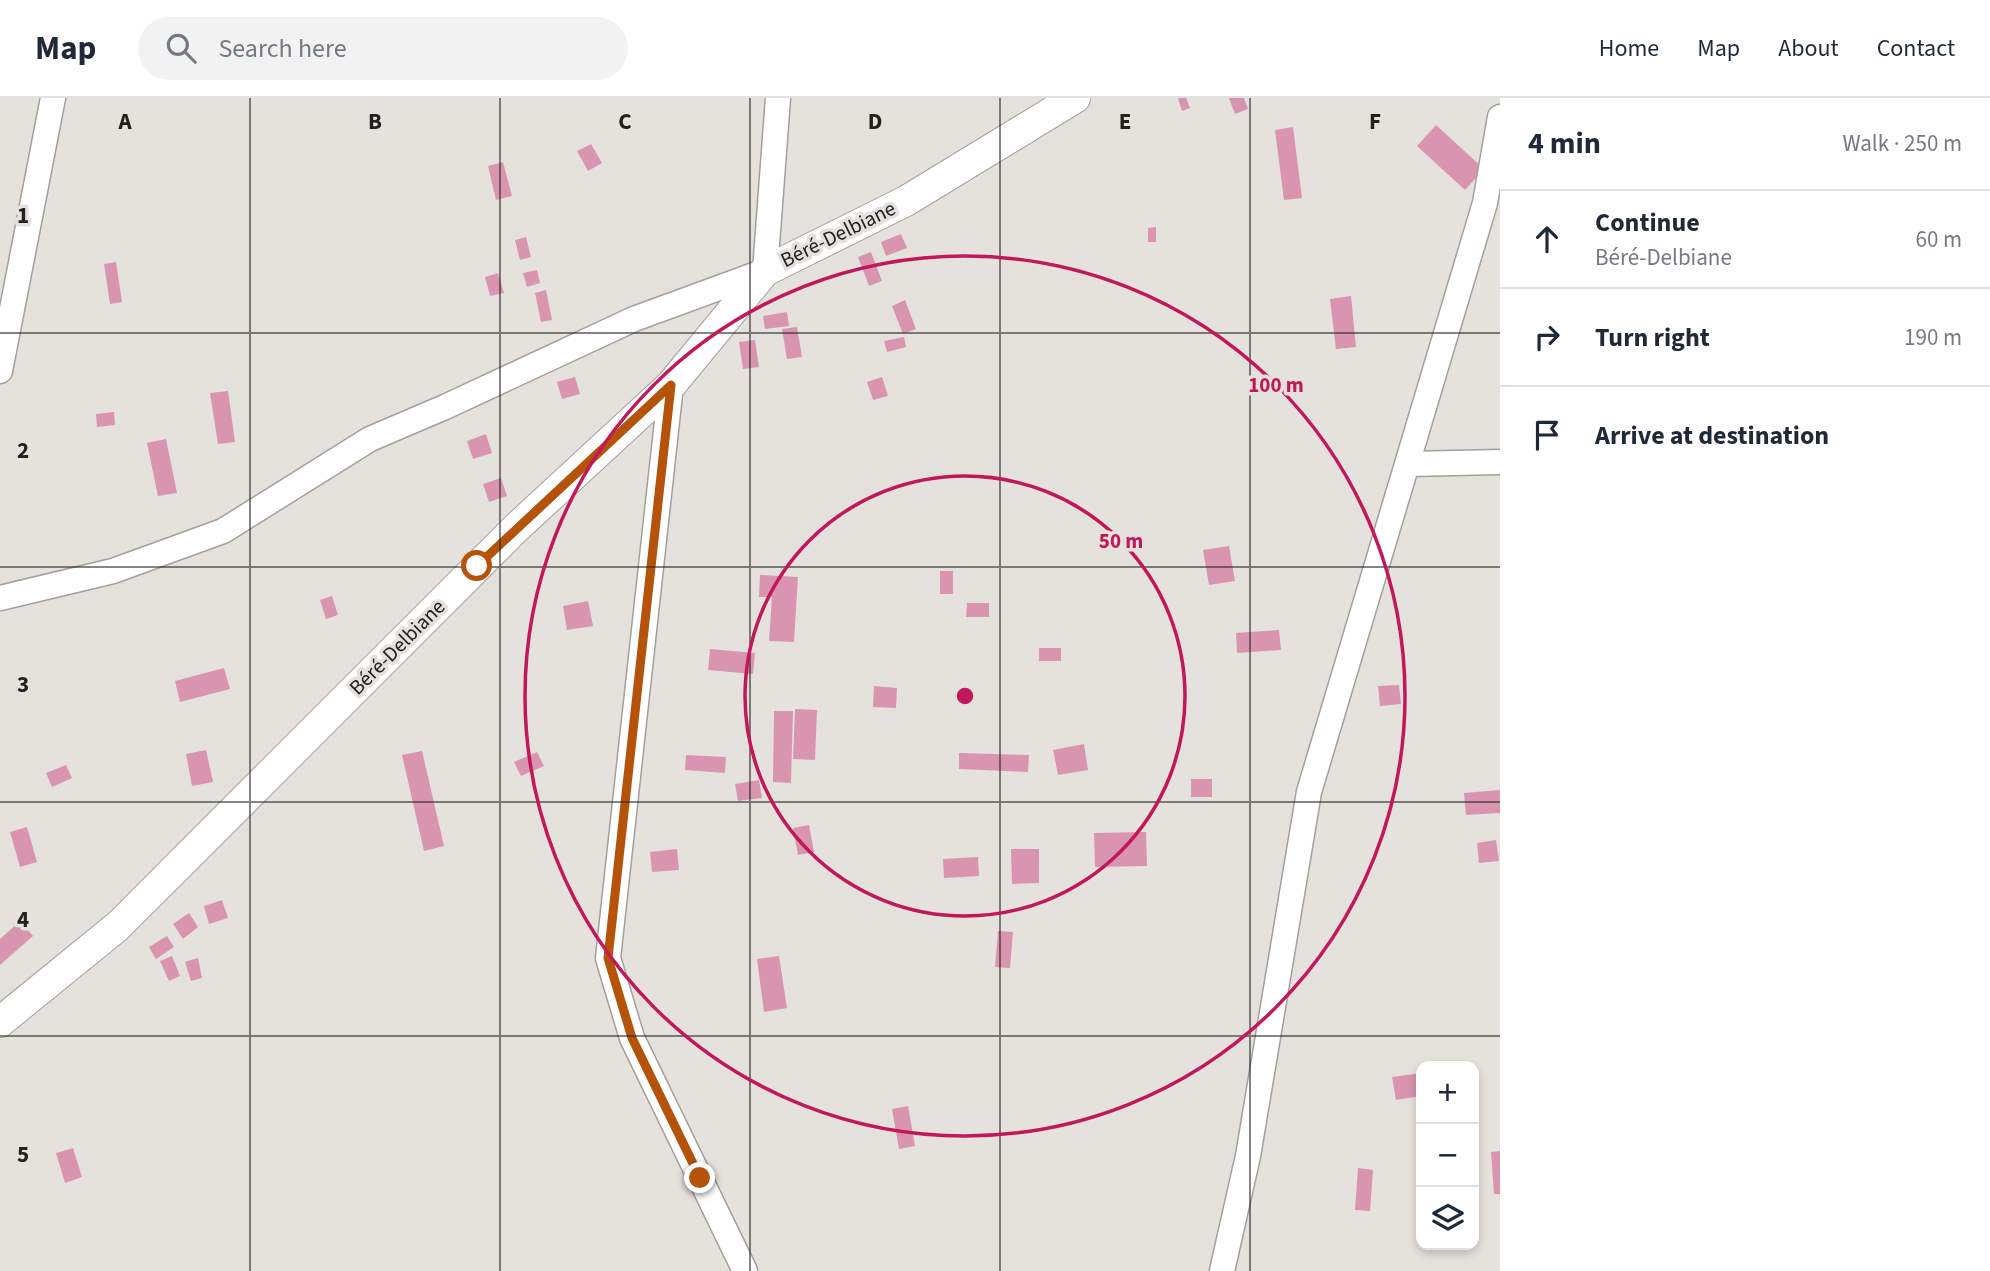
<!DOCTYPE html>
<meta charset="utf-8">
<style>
body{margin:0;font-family:"Source Sans 3",sans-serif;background:#f2f2f3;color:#1f2937}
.controls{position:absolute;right:21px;bottom:21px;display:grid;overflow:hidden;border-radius:14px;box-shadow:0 4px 10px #0003}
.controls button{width:63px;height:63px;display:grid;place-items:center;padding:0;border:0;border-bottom:2px solid #e0e1e3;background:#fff;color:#1f2937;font:35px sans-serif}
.stop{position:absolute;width:21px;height:21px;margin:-16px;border:5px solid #b45309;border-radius:50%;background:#fff}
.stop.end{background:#b45309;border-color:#fff;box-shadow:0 2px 7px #0008}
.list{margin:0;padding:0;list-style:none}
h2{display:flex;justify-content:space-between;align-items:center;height:91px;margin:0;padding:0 28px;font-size:30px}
h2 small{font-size:23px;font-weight:400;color:#747a83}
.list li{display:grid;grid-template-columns:46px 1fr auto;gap:21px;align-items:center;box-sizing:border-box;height:98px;padding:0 28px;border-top:2px solid #e0e1e3}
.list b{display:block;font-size:26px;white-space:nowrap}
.list p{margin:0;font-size:23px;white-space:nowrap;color:#747a83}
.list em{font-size:23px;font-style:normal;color:#747a83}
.icon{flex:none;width:38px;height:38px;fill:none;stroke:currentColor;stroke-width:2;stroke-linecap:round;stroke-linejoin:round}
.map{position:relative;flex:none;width:1500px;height:1173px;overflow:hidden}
header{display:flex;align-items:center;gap:42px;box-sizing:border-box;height:98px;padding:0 35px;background:#fff;border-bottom:2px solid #e0e1e3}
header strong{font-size:33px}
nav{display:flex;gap:38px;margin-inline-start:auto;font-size:24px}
.search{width:490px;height:63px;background:#f2f2f3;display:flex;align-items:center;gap:18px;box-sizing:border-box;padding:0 24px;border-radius:38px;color:#747a83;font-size:26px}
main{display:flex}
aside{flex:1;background:#fff}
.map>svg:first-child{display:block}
</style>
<header>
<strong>Map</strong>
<div class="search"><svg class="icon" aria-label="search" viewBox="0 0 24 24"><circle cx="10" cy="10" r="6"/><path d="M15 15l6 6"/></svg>Search here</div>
<nav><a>Home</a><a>Map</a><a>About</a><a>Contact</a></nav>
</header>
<main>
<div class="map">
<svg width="1500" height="1173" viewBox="0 0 1500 1173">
<rect width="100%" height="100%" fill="#e5e2dd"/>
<path fill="#d995b0" d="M1178 0H1186L1190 10 1182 13Z
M1229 0H1244L1248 11 1235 16Z
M1436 27 1484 71 1465 92 1417 48Z
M1293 29 1302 100 1284 102 1275 32Z
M591 46 602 65 588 73 577 53Z
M503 64 512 98 496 102 488 68Z
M1156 129V144H1148V130Z
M901 136 907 150 886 158 881 144Z
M526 139 531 159 520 162 515 142Z
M871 154 882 183 869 188 858 159Z
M116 164 122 204 110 206 104 166Z
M537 172 540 185 527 189 523 175Z
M498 175 504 195 490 198 485 179Z
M546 192 552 222 541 224 535 195Z
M1351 198 1356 249 1336 251 1330 201Z
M905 202 916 231 903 236 892 208Z
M787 214 789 228 765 231 763 218Z
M797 229 802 259 787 261 782 231Z
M904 239 906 249 887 254 884 243Z
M755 242 759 269 743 271 739 244Z
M575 279 580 296 562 301 557 284Z
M882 279 888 298 873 302 867 284Z
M228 293 235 344 218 346 210 295Z
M114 314 115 327 97 329 96 316Z
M486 336 492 355 473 361 467 343Z
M166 341 177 395 158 398 147 345Z
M501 380 507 398 489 404 483 386Z
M1229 448 1235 483 1209 487 1203 452Z
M940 473H953V496H940Z
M760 477 798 479 794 544 769 543 772 499H759Z
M332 498 338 517 326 521 320 502Z
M588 503 593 528 567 532 563 508Z
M967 505H989V519H966Z
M1279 532 1281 552 1237 555 1236 535Z
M1039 550H1061V563H1039Z
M710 551 755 555 753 576 708 572Z
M224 570 230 591 180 604 175 583Z
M1399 587 1401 606 1380 608 1378 588Z
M874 588 897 590 896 610 873 609Z
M795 611 817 612 815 662 793 661Z
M774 613H793L791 685 773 684Z
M1084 646 1088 672 1058 677 1053 652Z
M206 652 213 684 192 688 186 656Z
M422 653 444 748 424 753 402 657Z
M537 654 544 668 521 678 514 664Z
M959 655 1029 657 1028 674 959 671Z
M686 657 726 659 725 675 685 672Z
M66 667 72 680 52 689 46 675Z
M1191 681H1212V699H1191Z
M759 682 762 700 738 703 735 686Z
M1500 692V715L1466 717 1464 695Z
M809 727 814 754 798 757 793 730Z
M27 729 37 764 20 769 10 734Z
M1146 734 1147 768 1095 769 1094 735Z
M1496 742 1499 763 1479 765 1477 745Z
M677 751 679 772 652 774 650 754Z
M1011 751H1039V785L1012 786Z
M978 759 979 778 944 780 943 761Z
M222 802 228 820 209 826 204 808Z
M189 815 198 829 183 841 173 826Z
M20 823 33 838 0 867V841Z
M998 833 1013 834 1010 870 995 869Z
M167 838 174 849 156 861 149 849Z
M172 858 180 878 169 883 160 863Z
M779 858 787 910 764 914 757 861Z
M198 860 202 880 191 883 185 864Z
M1421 975V998L1396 1002 1392 979Z
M908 1008 915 1048 899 1051 892 1011Z
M73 1050 82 1079 65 1085 56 1055Z
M1500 1053V1096H1494L1491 1054Z
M1358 1070 1373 1072 1370 1113 1355 1112Z"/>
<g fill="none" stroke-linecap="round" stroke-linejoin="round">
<g stroke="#a3a09c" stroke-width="27">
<path id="minor" d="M0 273 53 0
M671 287 608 860 632 940 745 1173
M1408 366 1500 364
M0 500 113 473 223 433 370 341 445 309 634 221 765 173 778 0
M1222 1173 1248 1058 1309 694 1485 105 1500 19"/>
</g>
<g stroke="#a3a09c" stroke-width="32">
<path id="tertiary" d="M0 924 118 828 515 431 671 287 765 173 906 103 1075 0"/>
</g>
<use href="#minor" stroke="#fff" stroke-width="24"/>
<use href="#tertiary" stroke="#fff" stroke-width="30"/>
</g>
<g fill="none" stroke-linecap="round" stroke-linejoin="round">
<path stroke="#b45309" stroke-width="9" d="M477 468 671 287 608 860 632 940 700 1080"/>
</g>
<path fill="none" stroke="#22211f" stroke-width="2" stroke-opacity="0.55" d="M250 0V1173M500 0V1173M750 0V1173M1000 0V1173M1250 0V1173M0 235H1500M0 469H1500M0 704H1500M0 938H1500"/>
<g fill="none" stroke="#c2185b" stroke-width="3.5">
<circle cx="965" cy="598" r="220"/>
<circle cx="965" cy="598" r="440"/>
</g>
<g text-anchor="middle" stroke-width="7" stroke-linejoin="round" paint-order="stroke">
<g font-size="21" fill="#22211f" stroke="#e5e2dd">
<text transform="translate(838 136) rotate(-26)" y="7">Béré-Delbiane</text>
<text transform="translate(397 549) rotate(-45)" y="7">Béré-Delbiane</text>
</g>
</g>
<g font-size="23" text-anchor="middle" font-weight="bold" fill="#22211f" stroke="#e5e2dd" stroke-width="7" stroke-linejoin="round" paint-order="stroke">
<text x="125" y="31">A</text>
<text x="375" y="31">B</text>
<text x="625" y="31">C</text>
<text x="875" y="31">D</text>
<text x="1125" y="31">E</text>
<text x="1375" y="31">F</text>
<text x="23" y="125">1</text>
<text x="23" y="360">2</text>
<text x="23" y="594">3</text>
<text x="23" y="829">4</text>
<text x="23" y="1064">5</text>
</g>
<circle cx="965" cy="598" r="10" fill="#c2185b" stroke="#e5e2dd" stroke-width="3.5"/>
<g font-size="21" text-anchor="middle" font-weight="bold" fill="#c2185b" stroke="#e5e2dd" stroke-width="7" stroke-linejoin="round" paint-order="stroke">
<text x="1276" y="294">100 m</text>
<text x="1121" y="450">50 m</text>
</g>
</svg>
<div class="controls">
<button>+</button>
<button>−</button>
<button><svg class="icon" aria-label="layers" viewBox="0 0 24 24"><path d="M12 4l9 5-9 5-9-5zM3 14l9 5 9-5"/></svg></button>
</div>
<div class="stop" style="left:477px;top:468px"></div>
<div class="stop end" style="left:700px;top:1080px"></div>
</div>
<aside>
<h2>4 min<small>Walk · 250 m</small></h2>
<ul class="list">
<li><svg class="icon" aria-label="ahead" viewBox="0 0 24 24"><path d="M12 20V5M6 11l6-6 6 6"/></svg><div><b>Continue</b><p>Béré-Delbiane</p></div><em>60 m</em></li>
<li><svg class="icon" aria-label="right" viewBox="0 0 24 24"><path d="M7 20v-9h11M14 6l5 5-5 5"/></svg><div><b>Turn right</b></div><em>190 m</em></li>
<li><svg class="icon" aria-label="arrive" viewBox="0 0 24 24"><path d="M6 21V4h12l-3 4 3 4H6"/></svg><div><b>Arrive at destination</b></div></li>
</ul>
</aside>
</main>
